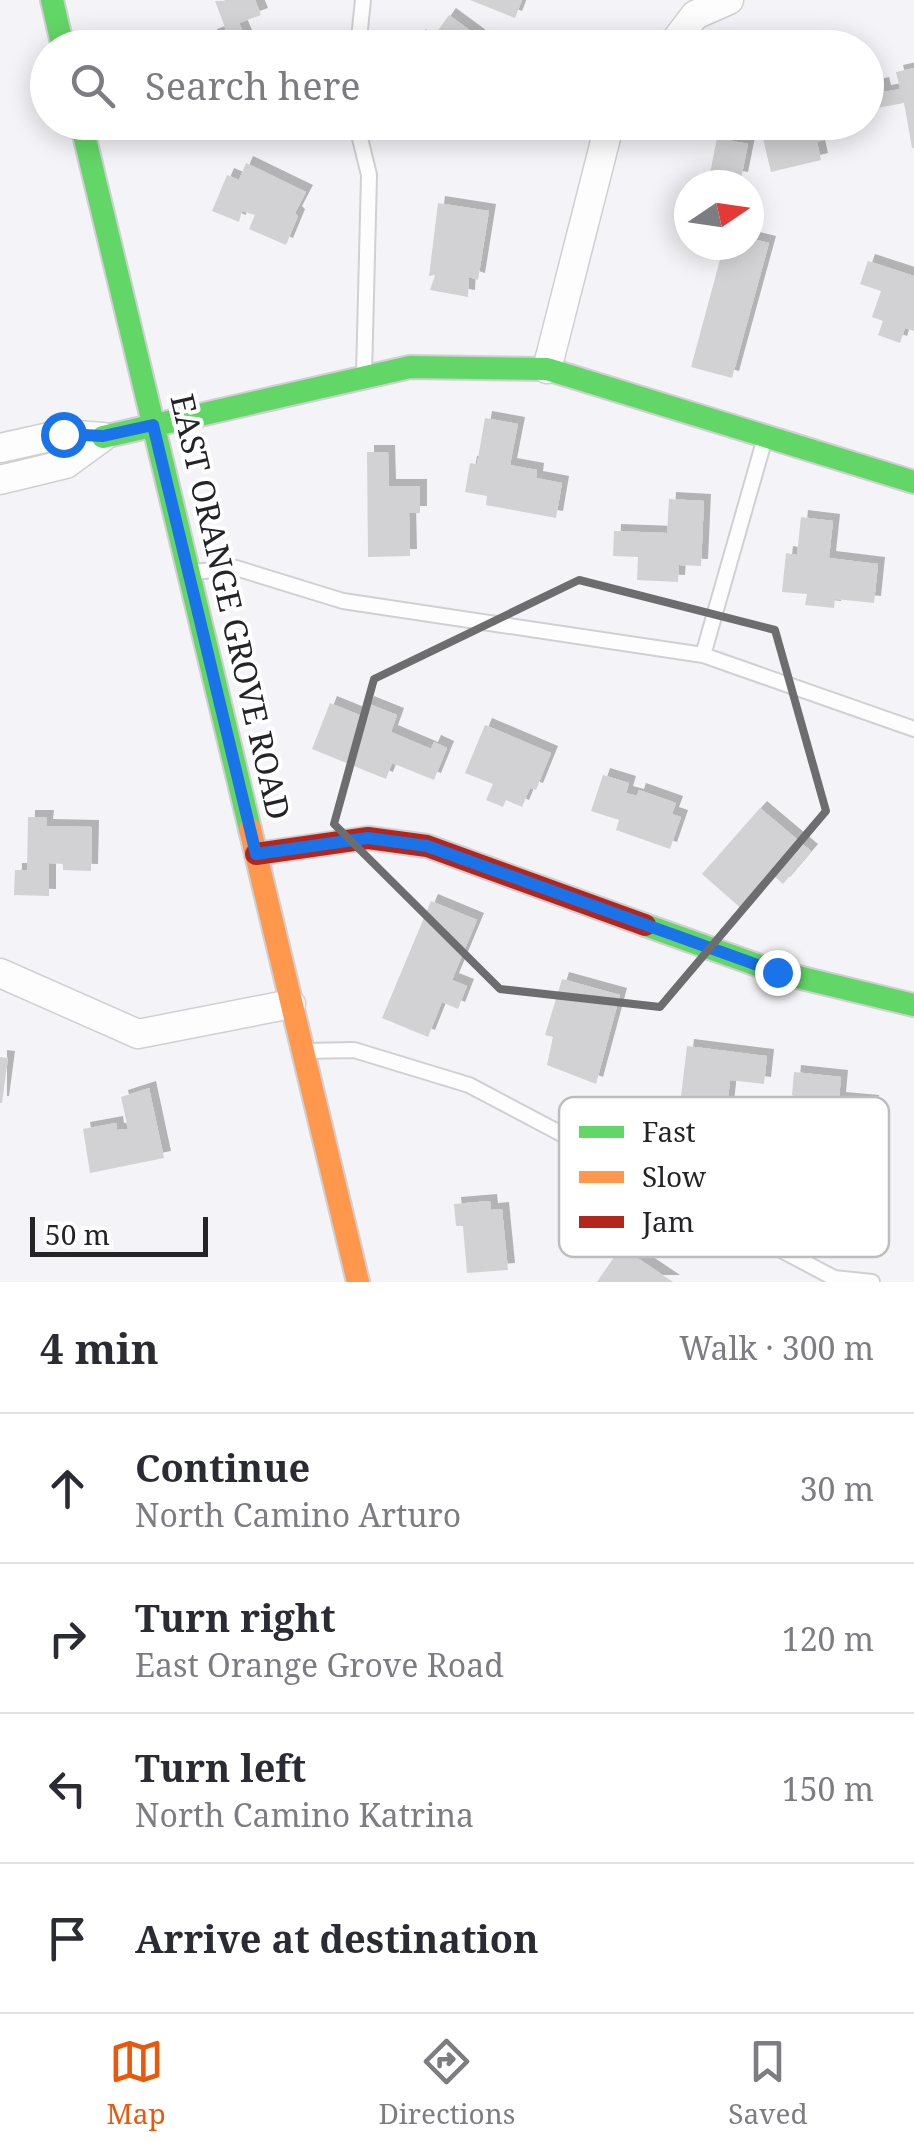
<!DOCTYPE html>
<meta charset="utf-8">
<style>
body{margin:0;font-family:"Noto Serif",serif;background:#f7f7f7;color:#2b2b33}
.compass{position:absolute;left:674px;top:170px;width:90px;height:90px;border-radius:50%;background:#fff;box-shadow:0 5px 25px #0003;rotate:77deg}
.scale{position:absolute;left:30px;bottom:25px;width:178px;box-sizing:border-box;padding-left:10px;border:5px solid #242427;border-top:0;font-size:28px;line-height:35px;white-space:nowrap;color:#242427;-webkit-text-stroke:8px #fff;paint-order:stroke}
.stop{position:absolute;width:30px;height:30px;margin:-22px;border:8px solid #1a73e8;border-radius:50%;background:#fff}
.stop.end{background:#1a73e8;border-color:#fff;box-shadow:0 2px 10px #0008}
.list{margin:0;padding:0;list-style:none}
h2{display:flex;justify-content:space-between;align-items:center;height:130px;margin:0;padding:0 40px;font-size:42px}
h2 small{font-size:32px;font-weight:400;color:#7c7c81}
.list li{display:grid;grid-template-columns:65px 1fr auto;gap:30px;align-items:center;box-sizing:border-box;height:150px;padding:0 40px;border-top:2px solid #e1e1e2}
.list b{display:block;font-size:38px;white-space:nowrap}
.list p{margin:0;font-size:32px;white-space:nowrap;color:#7c7c81}
.list em{font-size:32px;font-style:normal;color:#7c7c81}
.icon{flex:none;width:55px;height:55px;fill:none;stroke:currentColor;stroke-width:2;stroke-linecap:round;stroke-linejoin:round}
.map{position:relative;flex:none;width:914px;height:1282px;overflow:hidden}
.search{position:absolute;background:#fff;box-shadow:0 5px 25px #0003;left:30px;right:30px;top:30px;height:110px;display:flex;align-items:center;gap:25px;box-sizing:border-box;padding:0 35px;border-radius:55px;color:#7c7c81;font-size:38px}
.sheet{height:730px;background:#fff}
nav{display:flex;justify-content:space-around;align-items:center;box-sizing:border-box;height:140px;border-top:2px solid #e1e1e2;background:#fff;font-size:28px;color:#7c7c81}
nav a{display:grid;justify-items:center;gap:5px}
nav .on{color:#ea580c}
.map>svg:first-child{display:block}
</style>
<div class="map">
<svg width="914" height="1282" viewBox="0 0 914 1282">
<defs>
<filter id="shadow"><feDropShadow dx="7" dy="-7" stdDeviation="0" flood-color="#0004"/></filter>
</defs>
<rect width="100%" height="100%" fill="#f4f4f8"/>
<path fill="#d2d2d5" filter="url(#shadow)" d="M255 0 261 15 239 23 248 44 253 41 256 48H214L210 36 226 30 215 1Z
M470 0H522L515 18Z
M449 15 494 48H411L419 36 429 43Z
M914 68V148H912L904 103 866 110V77L871 76 873 86 882 84 884 92 900 89 896 72Z
M409 122H444L432 139Z
M759 122H828L831 138 817 142 821 160 771 172Z
M717 138 748 144 741 179 710 173Z
M246 163 306 192 295 213 298 216 286 245 249 229 255 215 242 211 239 222 212 211 227 175 239 180Z
M438 203 489 211 478 280 469 277 468 297 430 290 435 275 429 276Z
M749 238 769 243 732 378 691 367 724 245H749Z
M868 261 914 276V331L905 328 900 343 878 335 883 321 872 317 881 291 860 284Z
M485 418 518 424 510 465 537 470 536 478 562 483 556 518 486 505 487 496 465 492 470 463 477 464Z
M367 452H388L389 486H420V513H409L410 556 368 557Z
M669 499 704 501 701 566 679 565 678 582 637 580 638 557 613 556 614 531 667 533Z
M801 517 833 521 829 558 878 564 874 603 835 599 834 608 805 605 807 594 782 592 786 553 797 555Z
M330 703 362 716 367 703 397 715 391 732 431 749 434 742 447 748 434 780 392 763 386 779 312 749Z
M485 725 551 753 536 790 530 788 522 807 506 800 503 807 486 800 493 784 465 773Z
M603 775 629 783 626 793 637 796 639 790 676 803 672 814 681 817 670 849 616 830 619 820 591 811Z
M760 808 811 851 783 884 774 876 744 911 702 874Z
M28 817H47L46 826 92 827 91 871 63 870V864L49 863V896L14 895 15 870H27Z
M431 901 477 920 452 980 467 986 458 1009 442 1002 428 1037 382 1018Z
M562 979 620 995 596 1084 547 1065 553 1037 545 1035Z
M687 1046 767 1056 764 1084 730 1080 727 1109 680 1104Z
M0 1057 8 1058 2 1103H0Z
M794 1072 841 1077 839 1099 872 1102 868 1138 808 1131 811 1104 792 1095Z
M149 1088 164 1158 90 1173 83 1129 116 1123 117 1130 128 1129 121 1097Z
M490 1201 491 1210 502 1209 508 1270 467 1273 463 1226H456L454 1204Z
M621 1247 673 1282H597Z"/>
<g fill="none" stroke-linecap="round" stroke-linejoin="round">
<g stroke="#d0d0d2" stroke-width="18">
<path id="lane" d="M358 48 363 0
M356 122 369 175 364 375
M765 438 703 655 914 729
M193 572 236 568 343 601 703 655
M306 1051 354 1050 469 1085 834 1278 872 1282"/>
</g>
<g stroke="#d0d0d2" stroke-width="31">
<path id="street" d="M670 48 695 15 729 0
M547 369 610 122
M0 448 63 434 103 437 66 464 0 480
M0 973 138 1034 291 1004"/>
</g>
<g stroke="#d0d0d2" stroke-width="26">
<path id="fast" d="M52 0 63 48
M81 122 250 829
M103 437 410 367 547 369 914 482
M645 925 777 972 914 1005"/>
</g>
<g stroke="#d0d0d2" stroke-width="26">
<path id="slow" d="M250 829 358 1282"/>
</g>
<g stroke="#d0d0d2" stroke-width="26">
<path id="jam" d="M256 854 368 838 427 846 645 925"/>
</g>
<use href="#lane" stroke="#fdfdfe" stroke-width="14"/>
<use href="#street" stroke="#fdfdfe" stroke-width="28"/>
<use href="#fast" stroke="#63d668" stroke-width="22"/>
<use href="#slow" stroke="#ff974d" stroke-width="22"/>
<use href="#jam" stroke="#b3261e" stroke-width="22"/>
</g>
<g fill="none" stroke-linecap="round" stroke-linejoin="round">
<path stroke="#1a73e8" stroke-width="12" d="M63 434 103 436 153 425 256 854 368 838 427 846 777 972"/>
</g>
<path fill="none" stroke="#6d6d70" stroke-width="8" stroke-linejoin="round" d="M579 580 775 630 826 811 660 1007 500 989 334 824 374 679Z"/>
<g text-anchor="middle" stroke-width="8" stroke-linejoin="round" paint-order="stroke">
<g font-size="32" fill="#242427" stroke="#fff">
<text transform="translate(230 607) rotate(77)" y="11">EAST ORANGE GROVE ROAD</text>
</g>
</g>
<rect x="559" y="1097" width="330" height="160" rx="15" fill="#fff" stroke="#bdbdbe" stroke-width="2.5"/>
<rect x="579" y="1126" width="45" height="12" fill="#63d668"/>
<rect x="579" y="1171" width="45" height="12" fill="#ff974d"/>
<rect x="579" y="1216" width="45" height="12" fill="#b3261e"/>
<g font-size="28" fill="#242427">
<text x="642" y="1142">Fast</text>
<text x="642" y="1187">Slow</text>
<text x="642" y="1232">Jam</text>
</g>
</svg>
<svg class="compass" viewBox="-18 -18 36 36"><path d="M0-13l5 13h-10z" fill="#e53935"/><path d="M0 13l5-13h-10z" fill="#7c7c81"/></svg>
<div class="scale">50 m</div>
<div class="stop" style="left:63px;top:434px"></div>
<div class="stop end" style="left:777px;top:972px"></div>
<div class="search"><svg class="icon" aria-label="search" viewBox="0 0 24 24"><circle cx="10" cy="10" r="6"/><path d="M15 15l6 6"/></svg>Search here</div>
</div>
<section class="sheet">
<h2>4 min<small>Walk · 300 m</small></h2>
<ul class="list">
<li><svg class="icon" aria-label="ahead" viewBox="0 0 24 24"><path d="M12 20V5M6 11l6-6 6 6"/></svg><div><b>Continue</b><p>North Camino Arturo</p></div><em>30 m</em></li>
<li><svg class="icon" aria-label="right" viewBox="0 0 24 24"><path d="M7 20v-9h11M14 6l5 5-5 5"/></svg><div><b>Turn right</b><p>East Orange Grove Road</p></div><em>120 m</em></li>
<li><svg class="icon" aria-label="left" viewBox="0 0 24 24"><path d="M17 20v-9H6M10 6l-5 5 5 5"/></svg><div><b>Turn left</b><p>North Camino Katrina</p></div><em>150 m</em></li>
<li><svg class="icon" aria-label="arrive" viewBox="0 0 24 24"><path d="M6 21V4h12l-3 4 3 4H6"/></svg><div><b>Arrive at destination</b></div></li>
</ul>
</section>
<nav>
<a class="on"><svg class="icon" aria-label="map" viewBox="0 0 24 24"><path d="M3 6l6-2 6 2 6-2v14l-6 2-6-2-6 2zM9 4v14M15 6v14"/></svg>Map</a>
<a><svg class="icon" aria-label="directions" viewBox="0 0 24 24"><path d="M12 3l9 9-9 9-9-9zM9 14v-3h6M13 9l2 2-2 2"/></svg>Directions</a>
<a><svg class="icon" aria-label="saved" viewBox="0 0 24 24"><path d="M7 4h10v16l-5-4-5 4z"/></svg>Saved</a>
</nav>
